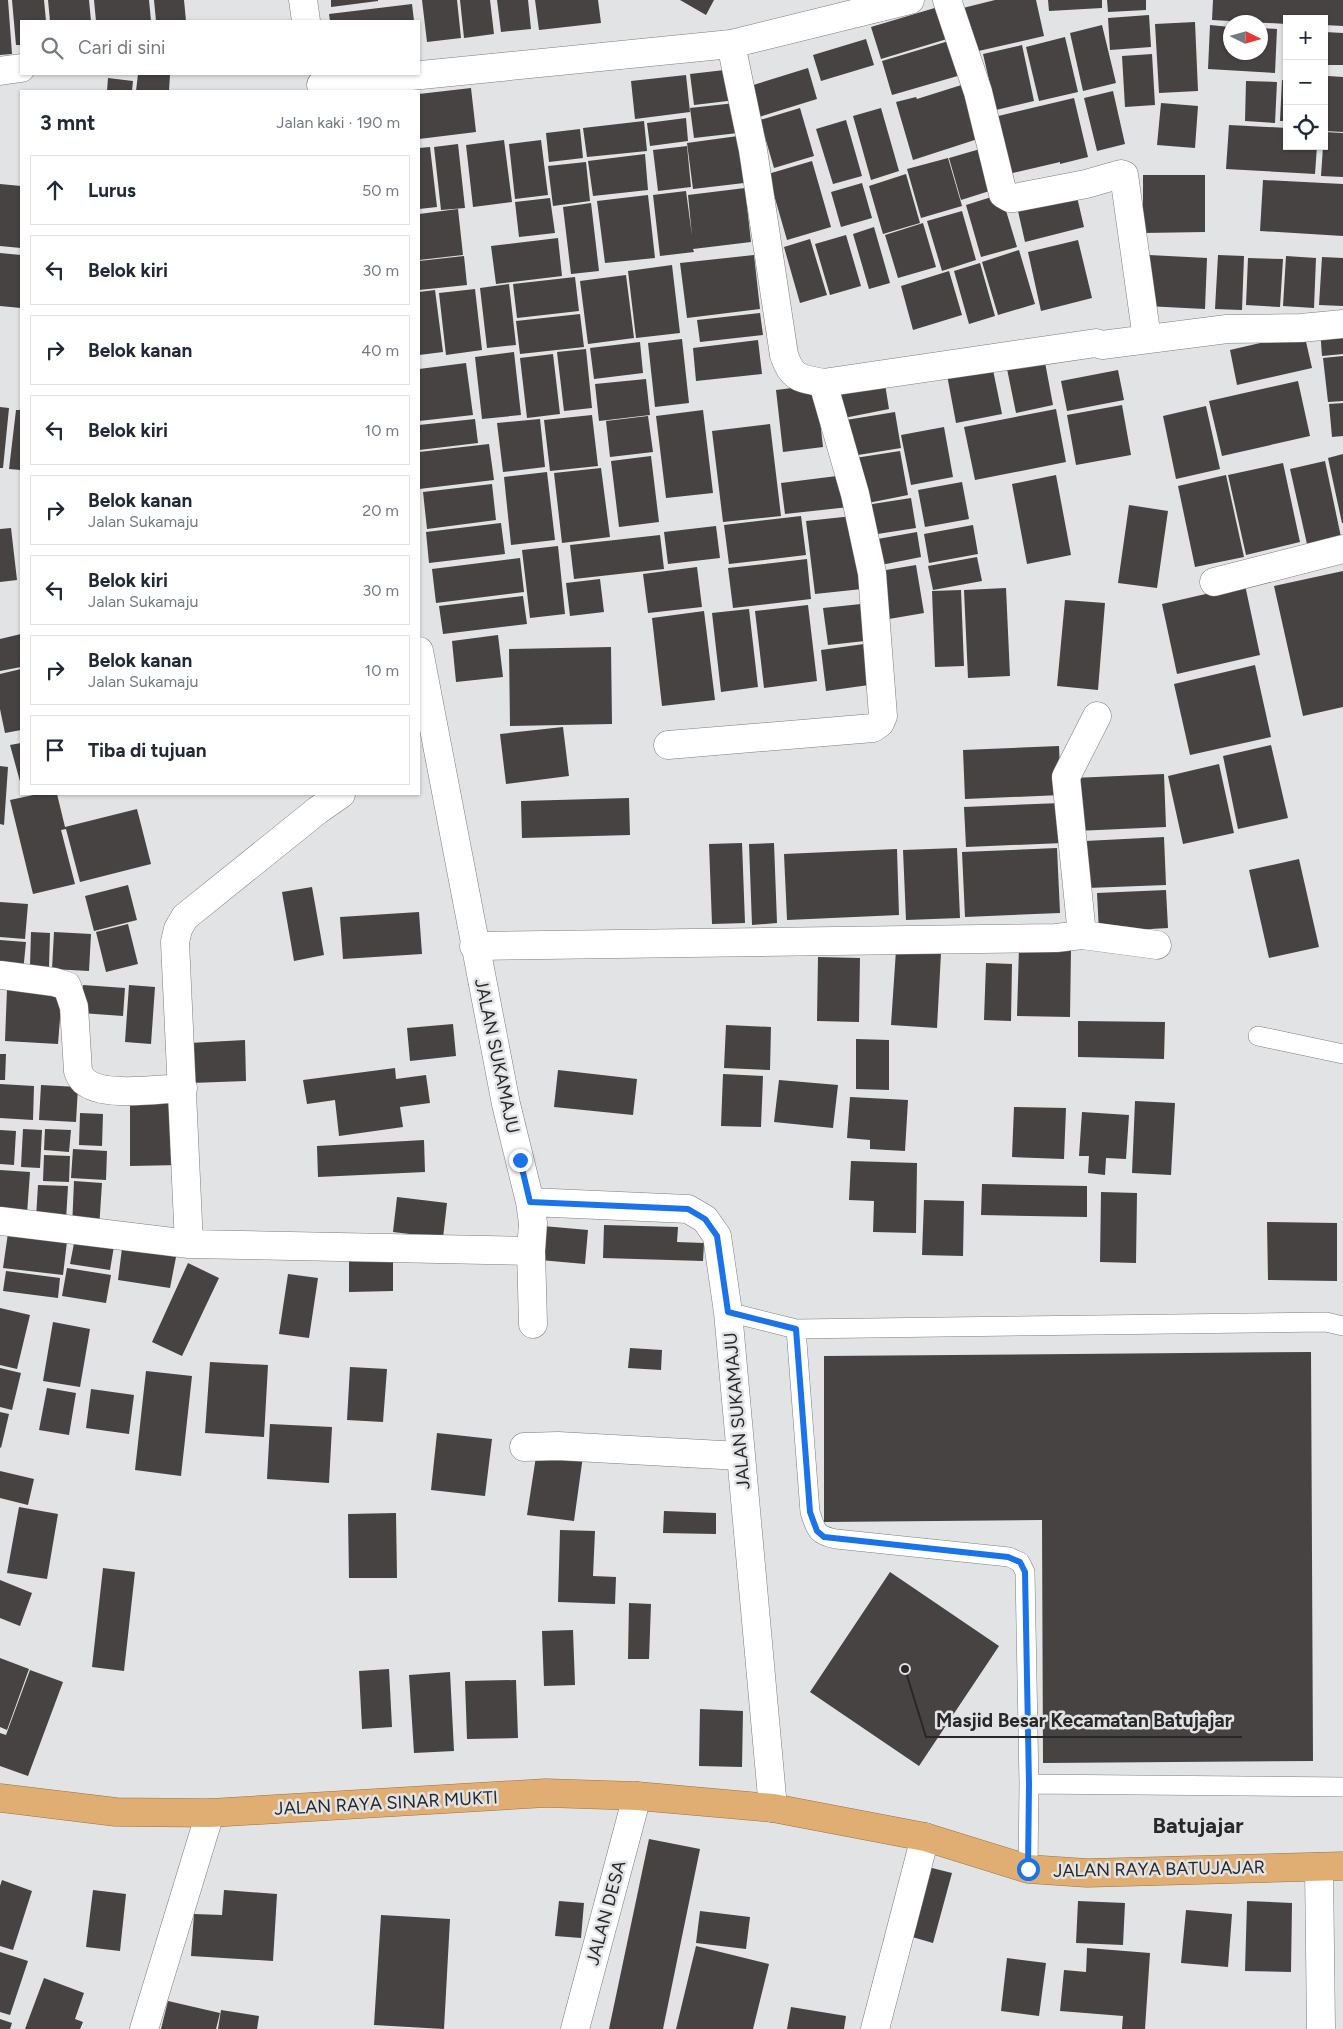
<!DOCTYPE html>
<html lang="id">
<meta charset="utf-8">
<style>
body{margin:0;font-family:Figtree,sans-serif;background:#f6f6f7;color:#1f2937}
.controls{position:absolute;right:15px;top:15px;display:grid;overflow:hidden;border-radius:0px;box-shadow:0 1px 4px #0004}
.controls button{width:45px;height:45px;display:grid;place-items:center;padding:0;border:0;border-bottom:1px solid #e0e1e3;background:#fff;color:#1f2937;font:25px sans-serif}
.compass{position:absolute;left:1223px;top:15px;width:45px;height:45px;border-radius:50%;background:#fff;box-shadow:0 1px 4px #0004;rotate:95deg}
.stop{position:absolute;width:15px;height:15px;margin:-11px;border:4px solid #1a73e8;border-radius:50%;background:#fff}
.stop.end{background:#1a73e8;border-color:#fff;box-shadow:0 1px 5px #0008}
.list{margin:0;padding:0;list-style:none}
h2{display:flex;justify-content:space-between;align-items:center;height:65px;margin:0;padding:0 20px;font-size:21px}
h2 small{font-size:16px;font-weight:400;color:#747a83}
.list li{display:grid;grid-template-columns:32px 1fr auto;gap:15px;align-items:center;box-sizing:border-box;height:70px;margin:0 10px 10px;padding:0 10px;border:1px solid #e0e1e3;border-radius:0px}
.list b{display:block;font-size:19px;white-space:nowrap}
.list p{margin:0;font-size:16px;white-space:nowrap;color:#747a83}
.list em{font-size:16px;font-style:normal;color:#747a83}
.icon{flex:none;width:28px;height:28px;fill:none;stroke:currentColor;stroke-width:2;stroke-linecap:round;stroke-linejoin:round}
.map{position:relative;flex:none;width:1343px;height:2029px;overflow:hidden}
.search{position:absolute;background:#fff;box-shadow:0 1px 4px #0004;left:20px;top:20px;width:400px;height:55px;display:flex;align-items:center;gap:12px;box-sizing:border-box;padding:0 18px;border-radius:0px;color:#747a83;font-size:19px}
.panel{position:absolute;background:#fff;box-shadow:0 1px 4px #0004;left:20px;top:90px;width:400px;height:705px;border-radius:0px}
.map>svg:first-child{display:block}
</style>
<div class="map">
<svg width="1343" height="2029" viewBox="0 0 1343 2029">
<rect width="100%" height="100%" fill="#e1e3e5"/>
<path fill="#464342" d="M0 0H8L12 54 0 55Z
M12 0H44L46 21H21V45H16Z
M48 0H89L91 21H50Z
M94 0H149L151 21H96Z
M154 0H184L186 21H156Z
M331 0H378V1L331 7Z
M422 0H457L461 38 427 42Z
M460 0H490L494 34 464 38Z
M497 0H528L531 29 501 32Z
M535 0H598L601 23 539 30Z
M680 0H714L706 15Z
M995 0H1036L1044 36 974 52 963 8Z
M1048 0H1102V8L1049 11Z
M1107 0H1146V10L1108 12Z
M1213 0H1343V26L1324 25V19H1287V24L1212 20Z
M412 4 414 21H330L329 14Z
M938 7 947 39 881 59 871 27Z
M1149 15 1151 47 1110 50 1108 18Z
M1195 22 1198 91 1159 93 1155 24Z
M1102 25 1116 83 1083 91 1070 33Z
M1210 25 1230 27V52H1260V28L1277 29 1275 73 1208 69Z
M1325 32 1343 33V65H1324Z
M1065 37 1078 92 1039 101 1026 47Z
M866 39 874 65 821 81 813 55Z
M952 40 961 75 892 95 882 61Z
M1022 45 1034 101 996 110 983 54Z
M1152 54 1155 105 1125 107 1122 56Z
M808 68 817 99 759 117 750 86Z
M733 69 736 100 694 105 690 74Z
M138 74H170L169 91H136Z
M686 75 690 112 635 119 631 81Z
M1328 76 1343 77V132L1325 131Z
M108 78 133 81 132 91H107Z
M1282 80 1287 81V121H1280Z
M1246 81 1277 82 1275 123 1245 121Z
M971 82 987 136 913 160 896 102 916 97 917 99Z
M471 88 476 132 419 139V94Z
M1113 91 1125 144 1097 151 1084 98Z
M1074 98 1088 157 1060 164V162L1004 175 990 118Z
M735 103 738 133 694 138 690 108Z
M1161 103 1198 106 1195 148 1157 145Z
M800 108 814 156 774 168 760 120Z
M881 108 899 171 871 180 853 116Z
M686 118 688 141 650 146 647 123Z
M846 120 862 176 833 184 816 129Z
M644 121 647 151 587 157 583 128Z
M1229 125 1287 128V146H1317L1315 174 1226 169Z
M580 129 583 158 549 162 546 133Z
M1324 132 1343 133V177L1321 176Z
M738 136 744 183 693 189 687 143Z
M504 140 512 202 473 207 466 145Z
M541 140 548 195 515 199 509 144Z
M458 144 465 208 441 210 434 147Z
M687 146 691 187 658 191 653 150Z
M430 147 437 207 419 209V148Z
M987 147 999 188 961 200 949 158Z
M645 154 648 190 593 196 588 161Z
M948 158 962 206 921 218 907 169Z
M812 161 831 227 787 240 768 174Z
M586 162 590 201 553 206 548 166Z
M906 174 920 223 883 234 869 186Z
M1143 175H1205V232L1143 233Z
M1263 180 1343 184V236L1260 231Z
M862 183 872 218 841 227 831 192Z
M0 184 21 186V248L0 246Z
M745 188 751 242 693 249 694 252 660 256 653 195 686 191 692 236 688 195Z
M1001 194 1017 247 981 257 966 205Z
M648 195 655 258 605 263 597 201Z
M1077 197 1084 227 1025 242 1018 211Z
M550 198 555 233 519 237 515 202Z
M591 203 599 271 571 274 563 207Z
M458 209 463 255 419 260V214Z
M962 211 976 260 942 271 927 221Z
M923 223 936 267 898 278 885 235Z
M874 227 890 283 869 289 853 234Z
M846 235 861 286 830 295 815 244Z
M558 238 562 276 496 284 491 246Z
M810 239 827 295 800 303 784 247Z
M1078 240 1092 298 1041 311 1028 252Z
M1019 250 1035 304 998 315 982 262Z
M0 253 21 255V308L0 306Z
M754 255 760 309 687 318 680 263Z
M1149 255 1207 258 1205 309 1146 306Z
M1218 255 1244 256 1242 310 1215 309Z
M464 256 467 285 419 290V261Z
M1286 256 1316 258 1314 308 1283 306Z
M1322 257 1343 258V306L1319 305Z
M1248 258 1283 259 1280 307 1246 305Z
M980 263 995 316 969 324 954 271Z
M672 265 680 333 636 338 628 271Z
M949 271 962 315 913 330 901 286Z
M626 275 634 338 588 344 580 281Z
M575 277 579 311 517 318 513 284Z
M509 284 516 345 487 348 480 288Z
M475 289 482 350 446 355 439 293Z
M435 290 443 352 419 355V292Z
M760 313 763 335 700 342 697 320Z
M580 314 584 347 520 354 516 321Z
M1343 327V354L1322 356 1320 329Z
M1304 333 1312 368 1237 385 1230 350Z
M682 339 689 403 655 407 648 343Z
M758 340 762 374 696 381 693 348Z
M640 342 643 373 594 379 590 348Z
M586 349 592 408 564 411 557 352Z
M514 352 521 415 482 419 475 357Z
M553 354 560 414 527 418 520 358Z
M1343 356V401L1328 402 1323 358Z
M1044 357 1053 405 1016 413 1006 364Z
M466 363 473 415 419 421V369Z
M992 365 1002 414 956 423 947 375Z
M1118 370 1124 400 1067 411 1061 381Z
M884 378 889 409 844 418 839 385Z
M646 379 650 415 599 421 595 384Z
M1298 381 1310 436 1222 456 1209 401Z
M816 385 823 447 783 452 776 390Z
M1343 403V436L1332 437 1329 404Z
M1122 405 1131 455 1076 465 1067 415Z
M1206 406 1220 469 1176 479 1163 416Z
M0 407 9 408 3 468H0Z
M1056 409 1066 462 975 480 964 427Z
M16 410H21V470L9 469Z
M703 410 713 493 666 498 656 416Z
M895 412 901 448 852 456 846 420Z
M592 415 598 466 550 471 544 420Z
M648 416 653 452 610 457 606 421Z
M475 419 478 443 419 450V425Z
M540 419 545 467 503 472 497 423Z
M770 424 781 516 723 522 712 431Z
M944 427 953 477 911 485 901 435Z
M489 444 494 480 419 489V452Z
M900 451 908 495 863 504 855 458Z
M1343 454V523H1342L1328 458Z
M651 456 659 522 619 527 611 461Z
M1325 461 1341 537 1307 544 1290 469Z
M1283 463 1300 542 1246 555 1228 475Z
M601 468 610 537 562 543 554 473Z
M547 472 555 540 511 545 504 477Z
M845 475 849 507 785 514 781 483Z
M1056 475 1071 555 1027 564 1012 484Z
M1226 475 1244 557 1195 567 1178 486Z
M962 482 969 519 925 527 918 490Z
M492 484 496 520 427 529 423 492Z
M911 498 916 528 871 535 866 505Z
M1129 505 1168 511 1157 588 1118 583Z
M801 516 806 555 729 564 724 525Z
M853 516 862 589 815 594 806 521Z
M501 523 505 554 429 563 426 532Z
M973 525 978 554 929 563 924 534Z
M716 526 720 558 668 564 664 532Z
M11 528 17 580 0 582V529Z
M917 532 921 557 876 566 872 540Z
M660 535 664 569 574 579 570 545Z
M558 546 565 614 530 618 522 550Z
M977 557 982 581 933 590 928 566Z
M520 558 524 592 436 603 432 569Z
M807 559 811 599 733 608 728 568Z
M916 565 924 613 883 620 874 572Z
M697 567 702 607 648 613 643 574Z
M1343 571V707L1303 716 1274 586Z
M600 579 604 612 570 616 566 583Z
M1245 585 1260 655 1177 674 1162 604Z
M1006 588 1010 676 968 678 964 590Z
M961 590 964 666 935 667 932 591Z
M523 596 527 624 443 634 439 606Z
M1065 600 1105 603 1098 690 1057 686Z
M861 604 865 641 828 645 823 608Z
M808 605 817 681 764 688 755 611Z
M749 609 758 687 721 692 712 613Z
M704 611 715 700 662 706 652 618Z
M21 634V667L0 671V639Z
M498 635 503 677 456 682 452 641Z
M864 644 869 685 826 691 821 650Z
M611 647 612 724 510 726 509 649Z
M1255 665 1271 737 1190 755 1174 684Z
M21 669V730L5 733 0 709V674Z
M563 727 569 776 506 784 500 734Z
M21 743V785L10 745Z
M1271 745 1288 818 1238 829 1223 756Z
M1059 746 1061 795 965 799 963 750Z
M1219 764 1234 833 1183 844 1168 776Z
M0 766 8 767 4 825 0 824Z
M1164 774 1166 827 1076 831 1073 778Z
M38 794H57L65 827 137 809 151 864 80 882 66 829 61 830 75 884 33 894 10 800Z
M629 798 630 835 522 838 521 801Z
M1061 803 1063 843 966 847 964 807Z
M1164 837 1166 885 1087 888 1085 841Z
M742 843 745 923 712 924 709 844Z
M774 843 777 923 752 925 749 844Z
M957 848 960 918 906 920 903 850Z
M1057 848 1060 913 965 917 962 852Z
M897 849 899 915 787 920 784 854Z
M1299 859 1319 947 1269 958 1249 870Z
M128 885 137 920 94 931 85 896Z
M312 887 324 955 294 961 282 892Z
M1166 890 1168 928 1099 932 1097 893Z
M0 902 28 904 25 939 0 937Z
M419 912 422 954 343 959 340 917Z
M128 924 138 964 106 972 96 932Z
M31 932 50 933 49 967 30 966Z
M54 932 91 934 89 971 52 969Z
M0 940 26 942 23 972 0 970Z
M1019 947 1071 948 1070 1017 1017 1016Z
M896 950 941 953 937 1028 891 1025Z
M818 957 860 958 859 1022 817 1021Z
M986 963 1012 964 1011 1021 984 1020Z
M83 985 125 988 123 1016 81 1013Z
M129 985 155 987 151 1044 125 1042Z
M7 989 62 993 58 1044 5 1041Z
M1078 1021 1165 1022 1164 1059 1078 1057Z
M453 1024 456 1056 410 1061 407 1028Z
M726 1025 771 1027 770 1070 724 1068Z
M856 1039 889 1040V1090L856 1089Z
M245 1040 246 1081 191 1083 189 1043Z
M0 1054H6L5 1080H0Z
M395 1068 396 1079 426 1075 430 1103 400 1107 403 1127 339 1136 335 1100 307 1104 303 1080Z
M558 1070 637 1079 633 1115 554 1107Z
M723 1074 763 1076 761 1127 721 1126Z
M779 1080 838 1085 833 1128 774 1122Z
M0 1084 34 1086 33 1120 0 1118Z
M41 1085 78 1087 76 1122 39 1120Z
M130 1094H179L180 1165 130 1166Z
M850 1097 908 1100 905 1151 870 1149V1140L847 1138Z
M1135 1101 1175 1103 1171 1175 1132 1173Z
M1014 1107 1066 1108 1064 1159 1012 1157Z
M1082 1112 1129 1115 1126 1159 1106 1158 1105 1175 1088 1173 1089 1156H1079Z
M80 1113 103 1114 102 1146 79 1145Z
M23 1129 42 1130 40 1168 21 1167Z
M45 1129 71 1130 69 1152 44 1150Z
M0 1130 16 1131 14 1165 0 1164Z
M424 1140 425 1172 318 1177 317 1146Z
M73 1149 107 1151 106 1180 71 1178Z
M44 1155 70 1156 69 1182 43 1181Z
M851 1161 917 1163 916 1233 873 1232 874 1201 849 1200Z
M0 1170 30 1172 27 1214 0 1212Z
M74 1181 102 1183 99 1229 72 1228Z
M982 1184 1087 1186V1217L981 1215Z
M38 1185 68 1186 66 1220 36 1218Z
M1101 1192 1137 1193 1136 1263 1100 1262Z
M397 1197 447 1203 443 1238 393 1232Z
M924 1200 964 1201 963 1256 922 1255Z
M1267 1222 1337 1223V1281L1268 1280Z
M604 1225 678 1227 677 1242 704 1243 703 1261 603 1258Z
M9 1226 68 1233 63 1275 3 1268Z
M543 1226 588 1230 585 1264 540 1260Z
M76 1233 115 1240 110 1270 70 1264Z
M122 1248 176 1257 170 1288 118 1280Z
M349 1256H393V1291L349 1292Z
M188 1263 219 1278 182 1356 152 1342Z
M67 1268 111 1275 106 1303 62 1296Z
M6 1271 60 1278 58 1298 3 1291Z
M288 1274 318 1278 309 1338 279 1334Z
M0 1308 30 1315 17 1369 0 1365Z
M53 1322 90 1329 80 1387 43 1381Z
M630 1348 662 1350 661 1370 628 1368Z
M1311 1352 1313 1761 1043 1763 1042 1520 824 1522V1356Z
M210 1362 268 1365 264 1437 205 1433Z
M350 1367 387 1369 383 1422 347 1420Z
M0 1368 21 1373 12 1410 0 1407Z
M146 1371 192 1376 181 1476 135 1470Z
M47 1388 76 1393 69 1435 39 1430Z
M91 1389 134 1395 129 1434 86 1428Z
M0 1412 9 1414 1 1448 0 1447Z
M270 1424 332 1427 329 1483 267 1479Z
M437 1433 492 1439 485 1496 431 1490Z
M537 1450 583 1456 574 1521 527 1515Z
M0 1471 34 1479 28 1505 0 1498Z
M19 1507 58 1514 47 1579 7 1573Z
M664 1511 716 1513V1534L663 1533Z
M396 1513 397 1578H349L348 1514Z
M560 1530 595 1531 593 1576 616 1577 615 1604 558 1602Z
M103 1568 135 1572 124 1671 92 1667Z
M890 1572 999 1646 919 1766 810 1692Z
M0 1580 32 1593 20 1626 0 1618Z
M629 1603 651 1604 649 1659H628Z
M573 1630 575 1685 544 1686 542 1631Z
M0 1658 29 1669 7 1730 0 1727Z
M389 1669 392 1727 362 1729 359 1671Z
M30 1670 63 1682 28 1776 0 1766V1733L6 1735Z
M450 1672 454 1751 414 1753 409 1675Z
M516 1680 518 1738 467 1739 465 1681Z
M700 1709 743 1711 742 1767 699 1766Z
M649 1839 700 1849 663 2029H609Z
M928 1867 952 1873 933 1943 909 1936Z
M2 1880 32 1891 13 1950 0 1946V1886Z
M93 1890 126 1894 120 1951 86 1947Z
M224 1890 277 1894 273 1961 191 1956 194 1914 222 1915Z
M559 1901 584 1903 581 1938 555 1936Z
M1078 1901 1125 1903 1123 1945 1076 1943Z
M1247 1901 1292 1903 1291 1972 1245 1971Z
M1186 1910 1232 1914 1228 1967 1181 1963Z
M700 1911 750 1917 746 1949 696 1943Z
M381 1915 450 1919 444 2029 374 2025Z
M696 1946 769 1964 753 2029H676Z
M1087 1948 1150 1953 1145 2029H1122L1123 2016 1060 2011 1064 1970 1086 1972Z
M0 1952 28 1961 10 2015 0 2012Z
M1007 1958 1046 1963 1039 2016 1001 2011Z
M44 1978 84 1993 75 2019 83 2022 80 2029H25Z
M168 2001 220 2013 216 2029H161Z
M791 2007 846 2016 844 2029H787Z
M221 2010 259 2016 257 2029H218Z
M0 2019 12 2023 10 2029H0Z"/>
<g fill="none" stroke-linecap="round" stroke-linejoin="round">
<g stroke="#7b7d7f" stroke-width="20">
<path id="service" d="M1258 1036 1343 1054
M728 1312 796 1329 1326 1322 1343 1326
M796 1329 810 1512C816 1530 816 1535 836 1539L1009 1557 1020 1562 1025 1572 1029 1784 1343 1787
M1028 1869 1029 1784"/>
</g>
<g stroke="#7b7d7f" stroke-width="29">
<path id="minor" d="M303 0 306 21
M947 0 978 92 1003 194 1010 198H1014L1086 184 1121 174 1124 175 1147 339
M0 71 21 68
M321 85 731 44 910 0
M823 383 1096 343 1102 345 1227 329 1301 328 1343 324
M1214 582 1343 549
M419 651 506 1104 530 1202 688 1209 705 1219 717 1236 728 1312 773 1808
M668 745 873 728 880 723 883 716 872 573 855 494 823 383C800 378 792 379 784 355L753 150 731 44
M1082 935 1157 945
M474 946 1056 938 1082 935 1066 777 1097 716
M0 975 54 982 67 986 74 1007 78 1071C79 1074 81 1078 84 1081 103 1098 158 1089 183 1088
M530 1202 533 1223 531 1251 533 1324
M0 1221 189 1244 531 1251
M189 1244 175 942 178 929 185 917 318 810 341 794
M524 1447 558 1446 740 1456
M1319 1867 1321 2029
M144 2029 210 1813
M575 2029 637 1796
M875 2029 925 1837"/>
</g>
<g stroke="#9b7241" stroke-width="29">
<path id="trunk" d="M0 1798 116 1812 210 1813 546 1793 637 1796 773 1808 925 1837 1028 1869 1087 1873 1343 1866"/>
</g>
<use href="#service" stroke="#fff" stroke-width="19"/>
<use href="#minor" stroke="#fff" stroke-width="28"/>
<use href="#trunk" stroke="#e0ae72" stroke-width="28"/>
</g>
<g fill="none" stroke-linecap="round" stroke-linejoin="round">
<path stroke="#1a73e8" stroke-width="6" d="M520 1160 530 1202 688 1209 705 1219 717 1236 728 1312 796 1329 810 1512 817 1531 824 1537 1008 1557 1020 1562 1025 1572 1029 1784 1028 1869"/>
</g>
<g text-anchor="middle" stroke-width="5" stroke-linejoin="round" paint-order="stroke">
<g font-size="18" fill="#282829" stroke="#e1e3e5">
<text transform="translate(497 1056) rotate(78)" y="6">JALAN SUKAMAJU</text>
<text transform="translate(737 1411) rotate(-95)" y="6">JALAN SUKAMAJU</text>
<text transform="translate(386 1803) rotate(-3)" y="6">JALAN RAYA SINAR MUKTI</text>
<text transform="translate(1159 1869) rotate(-1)" y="6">JALAN RAYA BATUJAJAR</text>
<text transform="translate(606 1913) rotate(-75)" y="6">JALAN DESA</text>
</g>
<g font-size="22" font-weight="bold" fill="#282829" stroke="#e1e3e5">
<text x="1198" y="1833">Batujajar</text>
</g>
</g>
<path fill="none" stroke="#282829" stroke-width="2" d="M905 1669L926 1737H1242"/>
<circle fill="#282829" stroke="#e1e3e5" stroke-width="2" cx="905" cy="1669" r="5"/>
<g font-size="19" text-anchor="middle" font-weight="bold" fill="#282829" stroke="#e1e3e5" stroke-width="5" stroke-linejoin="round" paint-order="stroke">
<text x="1084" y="1727">Masjid Besar Kecamatan Batujajar</text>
</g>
</svg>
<div class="controls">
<button>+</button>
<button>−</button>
<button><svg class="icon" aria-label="locate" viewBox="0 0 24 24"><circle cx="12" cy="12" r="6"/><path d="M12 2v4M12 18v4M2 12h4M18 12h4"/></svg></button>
</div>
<svg class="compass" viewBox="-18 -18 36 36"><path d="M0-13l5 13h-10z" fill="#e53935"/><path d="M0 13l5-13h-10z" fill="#747a83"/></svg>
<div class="stop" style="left:1028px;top:1869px"></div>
<div class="stop end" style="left:520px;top:1160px"></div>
<div class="search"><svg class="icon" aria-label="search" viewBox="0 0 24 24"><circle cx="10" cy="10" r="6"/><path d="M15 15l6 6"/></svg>Cari di sini</div>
<section class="panel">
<h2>3 mnt<small>Jalan kaki · 190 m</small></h2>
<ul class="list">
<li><svg class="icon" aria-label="ahead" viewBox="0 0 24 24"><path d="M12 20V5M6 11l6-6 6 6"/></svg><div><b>Lurus</b></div><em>50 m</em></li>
<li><svg class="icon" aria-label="left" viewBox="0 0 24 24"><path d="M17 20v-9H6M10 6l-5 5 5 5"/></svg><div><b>Belok kiri</b></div><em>30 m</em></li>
<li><svg class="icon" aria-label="right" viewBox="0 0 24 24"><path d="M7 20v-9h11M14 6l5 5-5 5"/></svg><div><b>Belok kanan</b></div><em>40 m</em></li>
<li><svg class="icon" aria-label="left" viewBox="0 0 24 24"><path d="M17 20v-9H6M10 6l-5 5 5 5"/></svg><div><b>Belok kiri</b></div><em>10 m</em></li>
<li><svg class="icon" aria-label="right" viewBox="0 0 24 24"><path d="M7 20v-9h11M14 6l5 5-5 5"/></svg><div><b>Belok kanan</b><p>Jalan Sukamaju</p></div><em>20 m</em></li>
<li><svg class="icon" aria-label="left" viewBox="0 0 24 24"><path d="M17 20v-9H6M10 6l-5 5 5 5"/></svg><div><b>Belok kiri</b><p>Jalan Sukamaju</p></div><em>30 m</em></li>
<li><svg class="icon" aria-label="right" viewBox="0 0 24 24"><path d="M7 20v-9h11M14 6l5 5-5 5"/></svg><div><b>Belok kanan</b><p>Jalan Sukamaju</p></div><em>10 m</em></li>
<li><svg class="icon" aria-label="arrive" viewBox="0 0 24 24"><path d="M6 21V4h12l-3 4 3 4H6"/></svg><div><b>Tiba di tujuan</b></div></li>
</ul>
</section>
</div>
